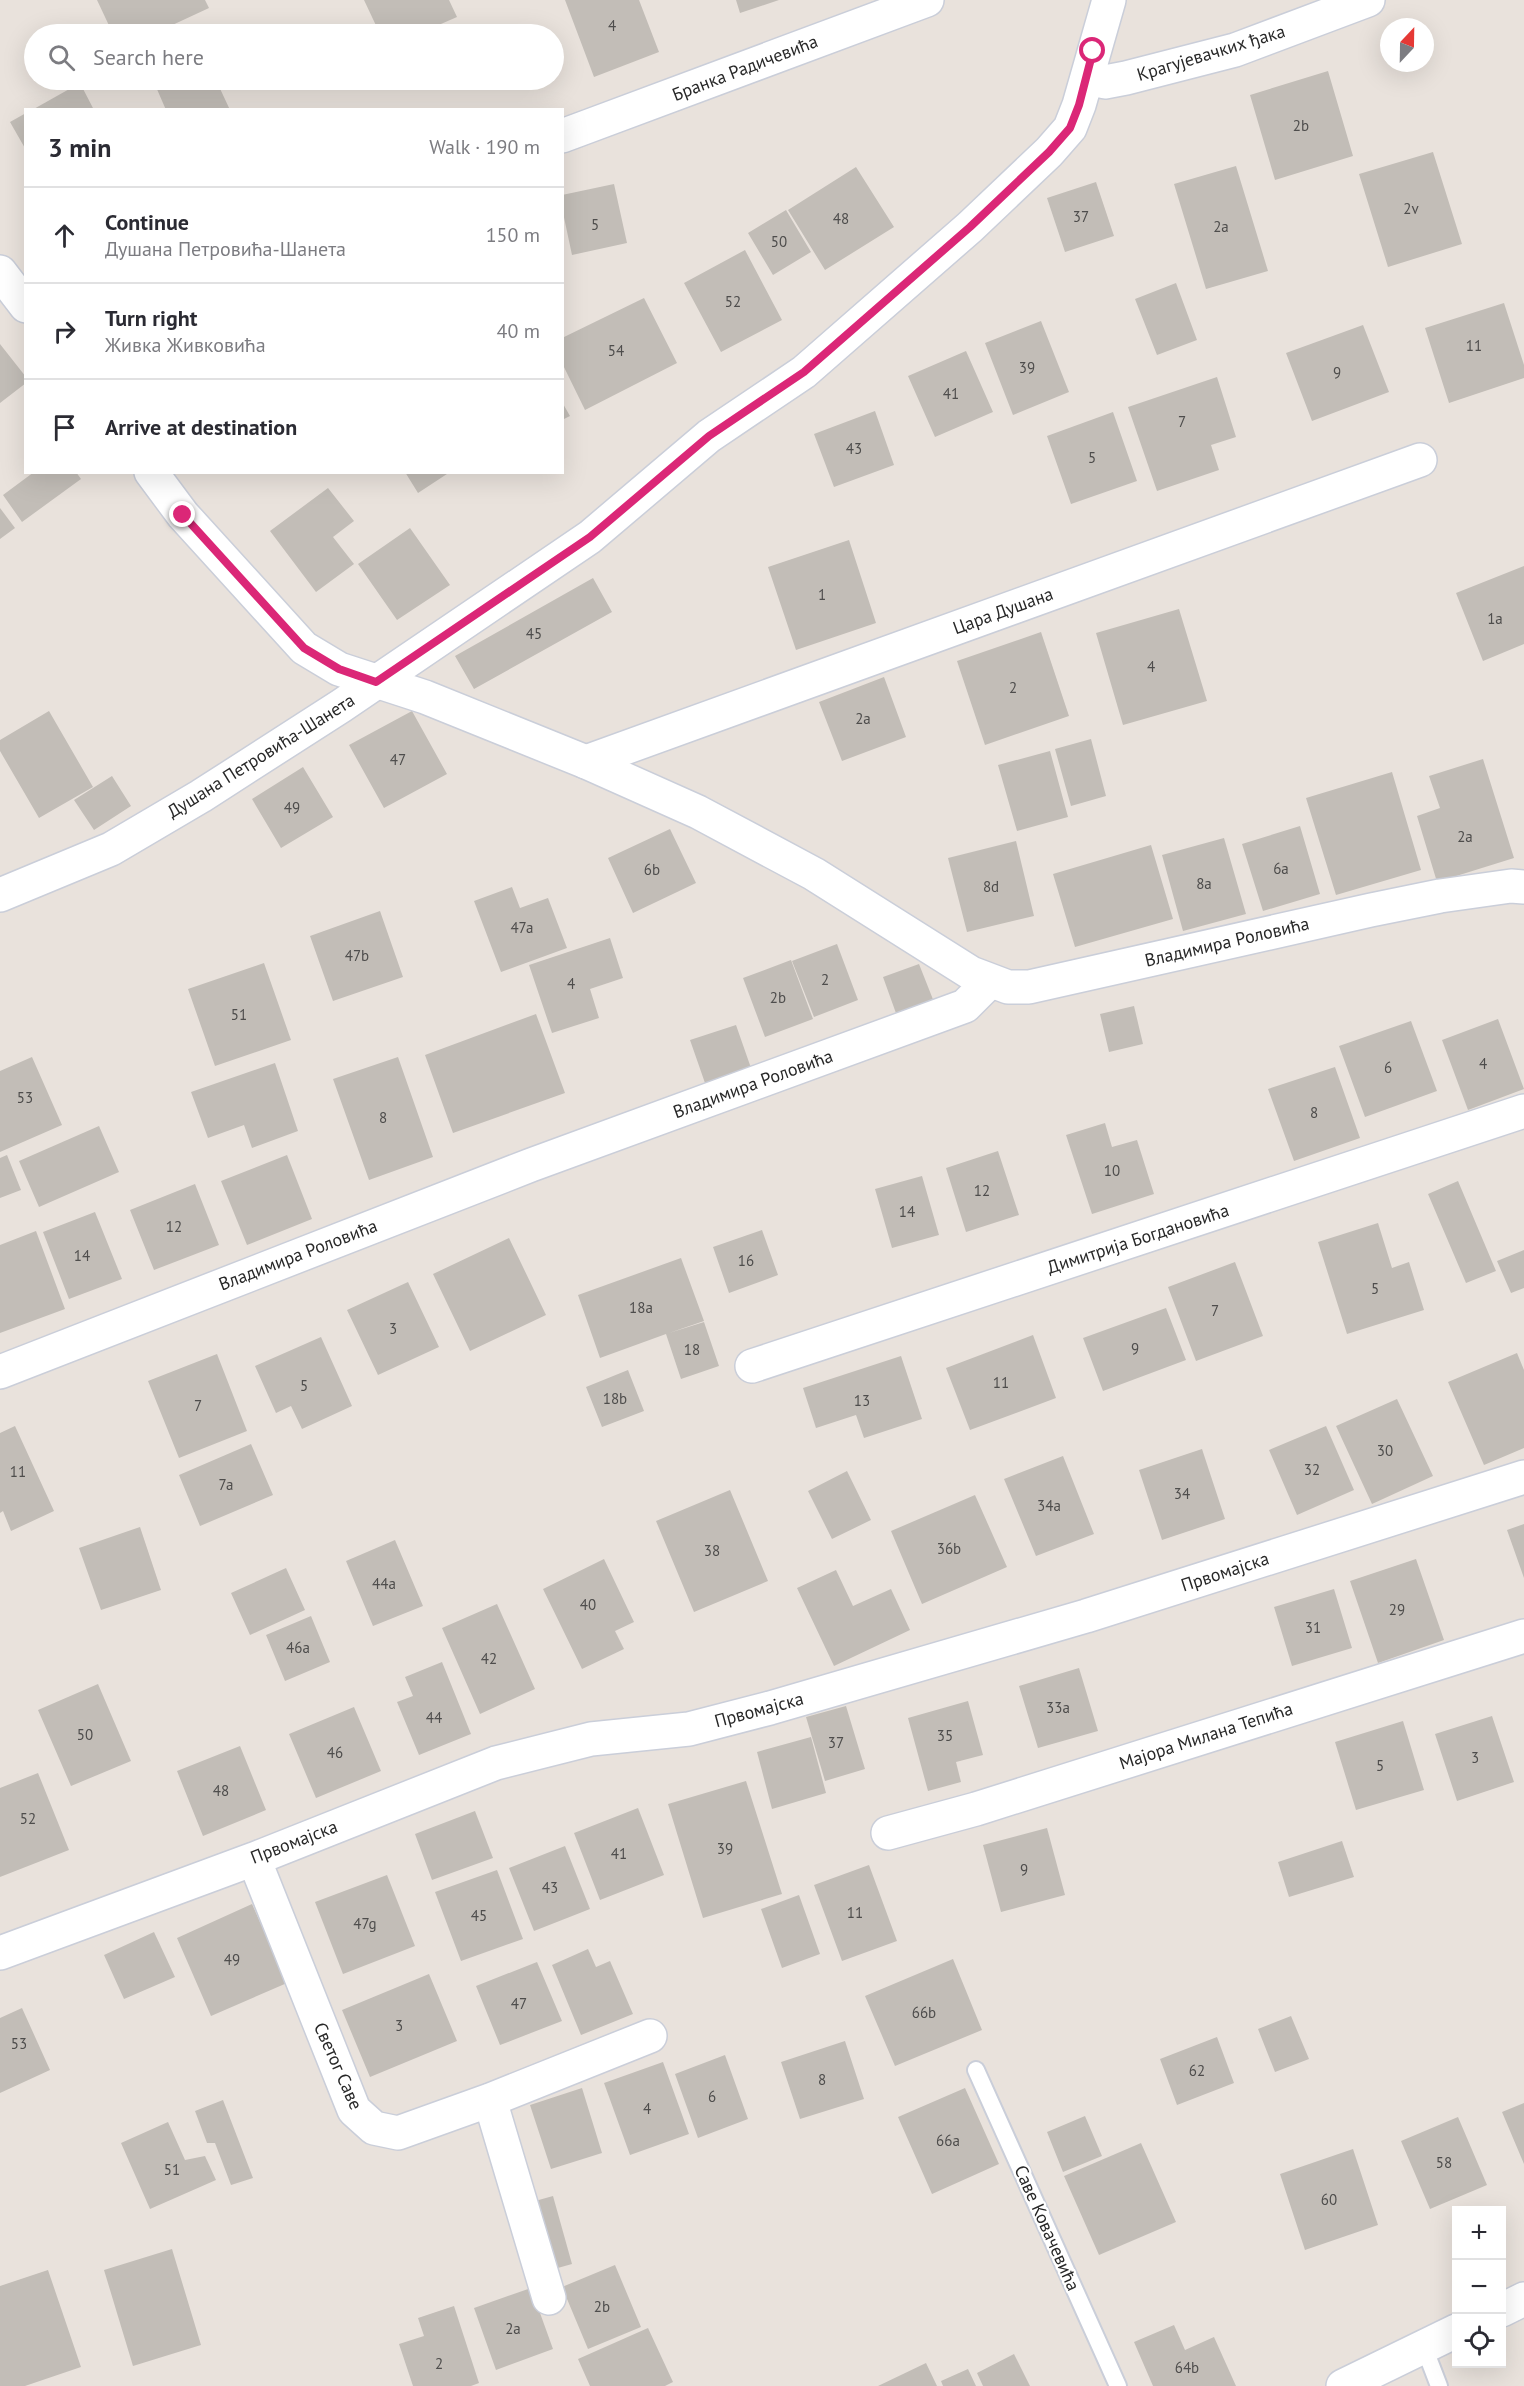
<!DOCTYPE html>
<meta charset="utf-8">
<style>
body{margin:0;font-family:"PT Sans",sans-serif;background:#f2f2f3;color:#2b2b33}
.controls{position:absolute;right:18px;bottom:18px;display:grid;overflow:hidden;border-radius:0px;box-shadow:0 6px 24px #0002}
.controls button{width:54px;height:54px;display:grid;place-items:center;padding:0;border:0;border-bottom:2px solid #e1e1e2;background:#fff;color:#2b2b33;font:30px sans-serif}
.compass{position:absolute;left:1380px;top:18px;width:54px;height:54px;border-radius:50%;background:#fff;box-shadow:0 6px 24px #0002;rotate:22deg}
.stop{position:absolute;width:18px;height:18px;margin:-14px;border:4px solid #db2777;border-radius:50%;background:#fff}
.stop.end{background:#db2777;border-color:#fff;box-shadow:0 2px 6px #0008}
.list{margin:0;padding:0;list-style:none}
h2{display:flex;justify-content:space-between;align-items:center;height:78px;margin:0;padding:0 24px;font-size:26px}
h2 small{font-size:20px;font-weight:400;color:#7c7c81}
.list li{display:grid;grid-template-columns:39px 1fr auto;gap:18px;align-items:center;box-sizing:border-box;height:96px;padding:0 24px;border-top:2px solid #e1e1e2}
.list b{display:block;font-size:22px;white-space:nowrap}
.list p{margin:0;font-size:20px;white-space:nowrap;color:#7c7c81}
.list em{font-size:20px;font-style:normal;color:#7c7c81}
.icon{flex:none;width:33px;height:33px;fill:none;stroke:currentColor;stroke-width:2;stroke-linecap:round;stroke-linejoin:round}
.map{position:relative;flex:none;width:1524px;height:2386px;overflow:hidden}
.search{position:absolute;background:#fff;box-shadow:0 6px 24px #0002;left:24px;top:24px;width:540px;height:66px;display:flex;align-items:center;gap:15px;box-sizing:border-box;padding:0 21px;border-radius:33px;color:#7c7c81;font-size:22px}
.panel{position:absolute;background:#fff;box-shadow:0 6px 24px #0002;left:24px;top:108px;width:540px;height:366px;border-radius:0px}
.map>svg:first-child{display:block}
</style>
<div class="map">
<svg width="1524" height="2386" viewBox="0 0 1524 2386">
<rect width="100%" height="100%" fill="#e9e2dc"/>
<path fill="#c2bdb7" d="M97 0H205L209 8 153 34H113Z
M364 0H449L457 17 418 34H380Z
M565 0H639L659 52 594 77Z
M736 0H779L740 13Z
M1328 71 1353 156 1275 180 1250 95Z
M153 80H216L230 110H166Z
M80 83 94 110H32Z
M26 113V150L10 122Z
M1433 152 1462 244 1388 267 1359 174Z
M1236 166 1268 271 1206 289 1174 184Z
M856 167 894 227 825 270 788 210Z
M1096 182 1114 236 1065 252 1047 198Z
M614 184 627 243 572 255 562 208V195Z
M786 210 811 252 773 275 748 233Z
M745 250 782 320 721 352 684 283Z
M1176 283 1197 340 1157 355 1135 299Z
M644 298 677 363 585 410 562 363V338Z
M1504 303 1524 365V378L1449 403 1425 328Z
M1041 321 1069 392 1013 415 985 343Z
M1363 325 1389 392 1312 421 1286 353Z
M0 344 26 377V383L0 403Z
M966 351 993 412 935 437 908 376Z
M1217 377 1236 437 1211 445 1219 470 1157 491 1128 407Z
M562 402 570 416 562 420Z
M875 411 894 465 834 487 814 434Z
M1113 412 1137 481 1071 504 1047 436Z
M34 472H76L81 479 22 522 3 495Z
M405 472H450L418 493Z
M328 488 354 521 333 537 354 564 316 592 270 531Z
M0 508 15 528 0 539Z
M410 528 450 585 397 620 358 564Z
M849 540 876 623 796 650 768 567Z
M1524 566V644L1483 661 1456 593Z
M593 578 612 612 474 689 455 656Z
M1179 609 1207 701 1123 725 1096 633Z
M1041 632 1069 716 985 745 957 661Z
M884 677 906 737 842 761 819 702Z
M49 711 93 787 39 818 0 751V740Z
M412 711 447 774 384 808 349 745Z
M1091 739 1106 796 1071 806 1055 749Z
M1050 751 1068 817 1017 831 998 765Z
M1483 759 1514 858 1437 882 1417 816 1440 808 1429 776Z
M303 767 333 817 281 848 252 799Z
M1392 772 1421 870 1336 895 1306 798Z
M112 776 131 806 94 830 74 800Z
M1300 826 1320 894 1263 911 1242 844Z
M670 829 696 883 633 913 608 858Z
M1224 838 1246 914 1183 931 1162 855Z
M1016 841 1034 916 967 932 948 858Z
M1151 845 1173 919 1075 947 1053 874Z
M512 887 520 908 548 898 567 948 501 972 474 901Z
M380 911 403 977 333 1001 310 936Z
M610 938 623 978 590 989 599 1018 552 1033 529 965Z
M837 944 858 1000 814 1017 792 961Z
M791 960 813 1019 765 1037 743 978Z
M264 963 291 1040 215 1066 188 989Z
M919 964 934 1002 897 1016 883 977Z
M1134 1006 1143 1044 1109 1052 1100 1014Z
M536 1014 565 1093 453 1133 425 1055Z
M1498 1019 1524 1089 1468 1110 1442 1040Z
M1411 1021 1437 1091 1365 1117 1339 1046Z
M736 1025 751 1068 705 1083 690 1040Z
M32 1057 62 1125 0 1152V1071Z
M398 1057 433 1157 369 1180 333 1079Z
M275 1063 298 1131 252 1148 244 1125 208 1138 191 1092Z
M1335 1067 1360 1138 1294 1161 1268 1089Z
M1105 1123 1112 1147 1137 1140 1154 1194 1092 1214 1066 1135Z
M99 1126 119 1172 39 1207 19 1161Z
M998 1151 1019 1215 966 1232 946 1168Z
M7 1155 21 1190 0 1198V1158Z
M287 1155 312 1219 247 1245 221 1181Z
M922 1176 939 1235 892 1248 875 1189Z
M1458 1181 1496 1271 1466 1283 1428 1194Z
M195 1184 219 1245 154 1270 130 1210Z
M95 1212 122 1279 69 1299 43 1232Z
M1378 1223 1392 1268 1409 1262 1424 1310 1347 1334 1318 1242Z
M762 1230 778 1275 729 1293 713 1247Z
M36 1231 65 1309 0 1333V1245Z
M509 1238 546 1315 470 1351 433 1274Z
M1524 1250V1288L1511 1293 1497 1261Z
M681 1258 704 1321 669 1333 704 1322 719 1366 681 1379 666 1334 600 1358 578 1295Z
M1235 1262 1263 1336 1196 1361 1168 1287Z
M408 1282 439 1347 378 1375 347 1310Z
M1166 1308 1186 1360 1103 1391 1083 1338Z
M1033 1335 1056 1398 970 1430 946 1368Z
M321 1337 352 1406 302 1429 291 1406 276 1413 255 1366Z
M1517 1353 1524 1370V1448L1484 1465 1448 1382Z
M217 1354 247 1431 179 1458 148 1381Z
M901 1356 922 1419 864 1438 856 1415 816 1428 803 1388Z
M628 1370 644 1411 602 1427 586 1387Z
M1397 1399 1433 1476 1372 1504 1336 1426Z
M15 1426 54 1511 11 1531 3 1511 0 1513V1433Z
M1326 1426 1354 1490 1297 1515 1269 1450Z
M251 1444 273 1495 200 1526 179 1475Z
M1202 1449 1225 1519 1162 1540 1139 1470Z
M1063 1456 1094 1534 1036 1556 1004 1479Z
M847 1471 871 1520 832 1539 808 1491Z
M730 1490 768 1581 694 1612 656 1521Z
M975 1495 1007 1567 922 1604 891 1531Z
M1524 1524V1578L1507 1530Z
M140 1527 161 1590 101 1610 79 1548Z
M395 1540 423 1606 373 1626 346 1561Z
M604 1559 634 1622 615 1631 624 1649 582 1669 543 1589Z
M1416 1559 1444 1640 1378 1663 1350 1581Z
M286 1568 305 1610 250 1635 231 1593Z
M836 1570 853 1606 891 1589 910 1630 834 1666 797 1588Z
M1334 1589 1352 1648 1292 1666 1274 1607Z
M497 1604 535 1689 480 1714 442 1628Z
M311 1616 330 1662 285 1681 266 1635Z
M442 1662 471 1734 419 1755 397 1702 413 1696 405 1677Z
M1079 1668 1098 1731 1038 1748 1019 1686Z
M98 1684 131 1761 71 1786 38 1710Z
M968 1701 983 1755 956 1762 961 1782 928 1791 908 1718Z
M846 1706 865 1769 825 1781 806 1717Z
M354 1707 381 1771 316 1798 289 1734Z
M1492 1716 1514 1782 1457 1801 1435 1734Z
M1403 1721 1424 1790 1356 1810 1335 1742Z
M811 1737 826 1793 772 1809 757 1752Z
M240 1746 266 1810 203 1836 177 1771Z
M38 1773 69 1850 0 1877V1788Z
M746 1781 782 1894 703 1918 668 1804Z
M638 1808 664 1875 600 1900 574 1833Z
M475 1811 493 1858 432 1880 415 1834Z
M1047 1828 1065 1895 1001 1912 983 1845Z
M1342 1841 1354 1877 1289 1897 1278 1862Z
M565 1846 590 1909 534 1931 509 1868Z
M869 1865 897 1941 842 1961 814 1885Z
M497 1870 523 1939 461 1961 435 1892Z
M387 1875 415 1946 343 1974 315 1902Z
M799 1895 820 1954 782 1968 761 1909Z
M252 1904 287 1983 211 2016 177 1938Z
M154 1932 175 1977 124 1999 104 1955Z
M588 1949 596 1967 610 1961 633 2014 581 2035 552 1965Z
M953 1959 982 2030 895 2066 865 1996Z
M537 1962 562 2021 500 2045 476 1986Z
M429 1974 457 2041 370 2077 342 2010Z
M22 2008 50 2070 0 2093V2018Z
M1291 2016 1309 2059 1275 2072 1258 2029Z
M1217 2037 1234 2083 1177 2105 1160 2059Z
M845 2041 864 2099 800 2119 781 2062Z
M725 2055 748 2119 698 2138 675 2074Z
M663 2062 689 2134 630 2155 604 2083Z
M582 2088 602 2153 551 2169 530 2105Z
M965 2088 999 2164 932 2194 898 2117Z
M223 2100 253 2178 231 2185 215 2143H207L195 2111Z
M1524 2103V2164L1502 2112Z
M1085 2116 1102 2156 1063 2172 1047 2132Z
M1458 2117 1487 2185 1430 2209 1401 2141Z
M168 2122 185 2160 205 2156 216 2180 150 2209 121 2143Z
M1141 2143 1176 2222 1099 2255 1064 2176Z
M1353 2149 1378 2225 1305 2250 1280 2174Z
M553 2196 572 2264 547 2271 528 2203Z
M172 2249 201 2345 133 2366 104 2270Z
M615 2265 641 2327 588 2349 562 2287Z
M48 2270 81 2367 25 2386H0V2286Z
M531 2288 553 2349 496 2370 474 2308Z
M454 2306 479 2383 471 2386H413L399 2344 424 2336 418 2318Z
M1174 2325 1185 2350 1214 2337 1236 2386H1153L1134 2342Z
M648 2328 673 2382 665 2386H590L578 2359Z
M1014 2354 1030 2386H983L977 2373Z
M926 2363 937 2386H878Z
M968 2369 976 2386H943L941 2381Z"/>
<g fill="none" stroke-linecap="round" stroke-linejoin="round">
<g stroke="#caced9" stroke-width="20">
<path id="service" d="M976 2070 1118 2386
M1424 2347 1439 2386"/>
</g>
<g stroke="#caced9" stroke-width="36">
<path id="minor" d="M1087 78 1105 82 1126 78 1235 50 1368 0
M562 136 927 0
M586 762 1420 460
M0 895 111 849 201 796 341 706 590 537 709 436 804 372 970 227 1049 152 1070 128 1079 105 1109 0
M752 1366 1524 1111
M0 1372 531 1165 965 1006 989 982
M888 1833 976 1809 1524 1636
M254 1859 354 2110 374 2128 398 2133 490 2100 650 2036
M0 1953 254 1859 496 1763 591 1739 689 1729 770 1708 1086 1616 1524 1477
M490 2100 549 2298"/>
</g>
<g stroke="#caced9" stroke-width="36">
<path id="tertiary" d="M0 272 26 306
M151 472 183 515 304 648 339 669 425 697 586 762 698 812 814 874 971 973 1008 987H1029L1371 910 1440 896 1511 886 1524 887
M1502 2310 1524 2299
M1343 2386 1456 2331"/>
</g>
<use href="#service" stroke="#fff" stroke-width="16"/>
<use href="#minor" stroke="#fff" stroke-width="33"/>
<use href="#tertiary" stroke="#fff" stroke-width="33"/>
</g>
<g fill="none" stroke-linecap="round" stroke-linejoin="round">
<path stroke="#db2777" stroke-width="8" d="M183 515 304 648 339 669 376 682 590 537 709 436 804 372 970 227 1049 152 1070 128 1079 105 1093 51"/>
</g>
<g text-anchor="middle" stroke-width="4.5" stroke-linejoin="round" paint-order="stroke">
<g font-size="15" fill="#4e4d4c">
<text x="612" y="31">4</text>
<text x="1301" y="131">2b</text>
<text x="1411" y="214">2v</text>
<text x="1081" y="222">37</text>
<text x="841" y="224">48</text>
<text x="595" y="230">5</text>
<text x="1221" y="232">2a</text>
<text x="779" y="247">50</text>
<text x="733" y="307">52</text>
<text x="1474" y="351">11</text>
<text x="616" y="356">54</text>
<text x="1027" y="373">39</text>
<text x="1337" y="378">9</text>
<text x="951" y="399">41</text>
<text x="1182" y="427">7</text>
<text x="854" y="454">43</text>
<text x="1092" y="463">5</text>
<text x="822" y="600">1</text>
<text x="1495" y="624">1a</text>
<text x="534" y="639">45</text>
<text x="1151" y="672">4</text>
<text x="1013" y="693">2</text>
<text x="863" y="724">2a</text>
<text x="398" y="765">47</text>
<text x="292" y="813">49</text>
<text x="1465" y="842">2a</text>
<text x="1281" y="874">6a</text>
<text x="652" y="875">6b</text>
<text x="1204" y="889">8a</text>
<text x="991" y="892">8d</text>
<text x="522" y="933">47a</text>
<text x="357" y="961">47b</text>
<text x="825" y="985">2</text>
<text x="571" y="989">4</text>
<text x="778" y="1003">2b</text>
<text x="239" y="1020">51</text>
<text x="1483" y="1069">4</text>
<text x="1388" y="1073">6</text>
<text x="25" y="1103">53</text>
<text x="1314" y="1118">8</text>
<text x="383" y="1123">8</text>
<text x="1112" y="1176">10</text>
<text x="982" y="1196">12</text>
<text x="907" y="1217">14</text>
<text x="174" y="1232">12</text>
<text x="82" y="1261">14</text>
<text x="746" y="1266">16</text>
<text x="1375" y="1294">5</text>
<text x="641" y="1313">18a</text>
<text x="1215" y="1316">7</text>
<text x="393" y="1334">3</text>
<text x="1135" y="1354">9</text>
<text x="692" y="1355">18</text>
<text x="1001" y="1388">11</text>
<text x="304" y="1391">5</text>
<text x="615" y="1404">18b</text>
<text x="862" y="1406">13</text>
<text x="198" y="1411">7</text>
<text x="1385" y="1456">30</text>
<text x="1312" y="1475">32</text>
<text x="18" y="1477">11</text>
<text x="226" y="1490">7a</text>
<text x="1182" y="1499">34</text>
<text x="1049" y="1511">34a</text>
<text x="949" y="1554">36b</text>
<text x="712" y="1556">38</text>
<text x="384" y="1589">44a</text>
<text x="588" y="1610">40</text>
<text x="1397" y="1615">29</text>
<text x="1313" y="1633">31</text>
<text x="298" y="1653">46a</text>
<text x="489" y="1664">42</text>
<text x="1058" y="1713">33a</text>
<text x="434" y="1723">44</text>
<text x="85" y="1740">50</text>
<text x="945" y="1741">35</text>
<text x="836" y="1748">37</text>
<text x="335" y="1758">46</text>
<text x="1475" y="1763">3</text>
<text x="1380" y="1771">5</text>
<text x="221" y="1796">48</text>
<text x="28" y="1824">52</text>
<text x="725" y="1854">39</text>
<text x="619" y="1859">41</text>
<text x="1024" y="1875">9</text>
<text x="550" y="1893">43</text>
<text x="855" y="1918">11</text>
<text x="479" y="1921">45</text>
<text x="365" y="1929">47g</text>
<text x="232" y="1965">49</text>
<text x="519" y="2009">47</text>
<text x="924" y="2018">66b</text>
<text x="399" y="2031">3</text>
<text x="19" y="2049">53</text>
<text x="1197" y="2076">62</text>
<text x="822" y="2085">8</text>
<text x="712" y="2102">6</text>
<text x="647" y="2114">4</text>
<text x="948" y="2146">66a</text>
<text x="1444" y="2168">58</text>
<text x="172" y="2175">51</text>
<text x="1329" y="2205">60</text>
<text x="602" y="2312">2b</text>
<text x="513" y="2334">2a</text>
<text x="439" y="2369">2</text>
<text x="1187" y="2373">64b</text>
</g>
<g font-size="18" fill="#282828" stroke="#fff">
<text transform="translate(1211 53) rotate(-17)" y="6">Крагујевачких ђака</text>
<text transform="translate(745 68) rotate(-21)" y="6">Бранка Радичевића</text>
<text transform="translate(1003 611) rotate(-20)" y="6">Цара Душана</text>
<text transform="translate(261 756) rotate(-32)" y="6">Душана Петровића-Шанета</text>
<text transform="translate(1227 942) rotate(-13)" y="6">Владимира Роловића</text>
<text transform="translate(753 1084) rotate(-20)" y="6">Владимира Роловића</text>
<text transform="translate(1138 1239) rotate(-18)" y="6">Димитрија Богдановића</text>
<text transform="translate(298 1255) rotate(-21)" y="6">Владимира Роловића</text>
<text transform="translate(1225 1572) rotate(-18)" y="6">Првомајска</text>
<text transform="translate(759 1710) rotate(-15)" y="6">Првомајска</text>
<text transform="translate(1206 1736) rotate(-18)" y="6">Мајора Милана Тепића</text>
<text transform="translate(294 1842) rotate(-21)" y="6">Првомајска</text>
<text transform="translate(338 2066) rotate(66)" y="6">Светог Саве</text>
<text transform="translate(1047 2228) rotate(66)" y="6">Саве Ковачевића</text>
</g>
</g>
</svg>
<div class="controls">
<button>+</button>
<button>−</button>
<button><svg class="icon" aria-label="locate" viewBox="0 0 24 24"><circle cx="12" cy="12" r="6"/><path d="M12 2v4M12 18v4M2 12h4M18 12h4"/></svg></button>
</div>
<svg class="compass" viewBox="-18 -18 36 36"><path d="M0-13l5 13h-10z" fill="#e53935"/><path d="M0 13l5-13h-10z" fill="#7c7c81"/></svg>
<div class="stop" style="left:1093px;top:51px"></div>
<div class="stop end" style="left:183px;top:515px"></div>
<div class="search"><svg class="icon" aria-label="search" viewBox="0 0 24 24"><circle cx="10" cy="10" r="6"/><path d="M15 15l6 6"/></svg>Search here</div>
<section class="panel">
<h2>3 min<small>Walk · 190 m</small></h2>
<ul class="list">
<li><svg class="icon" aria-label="ahead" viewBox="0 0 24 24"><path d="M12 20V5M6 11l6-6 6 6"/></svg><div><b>Continue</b><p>Душана Петровића-Шанета</p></div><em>150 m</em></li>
<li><svg class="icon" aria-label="right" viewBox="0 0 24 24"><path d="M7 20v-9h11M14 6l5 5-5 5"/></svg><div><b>Turn right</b><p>Живка Живковића</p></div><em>40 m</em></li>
<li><svg class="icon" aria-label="arrive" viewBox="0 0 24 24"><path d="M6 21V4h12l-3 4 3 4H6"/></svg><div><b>Arrive at destination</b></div></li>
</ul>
</section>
</div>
